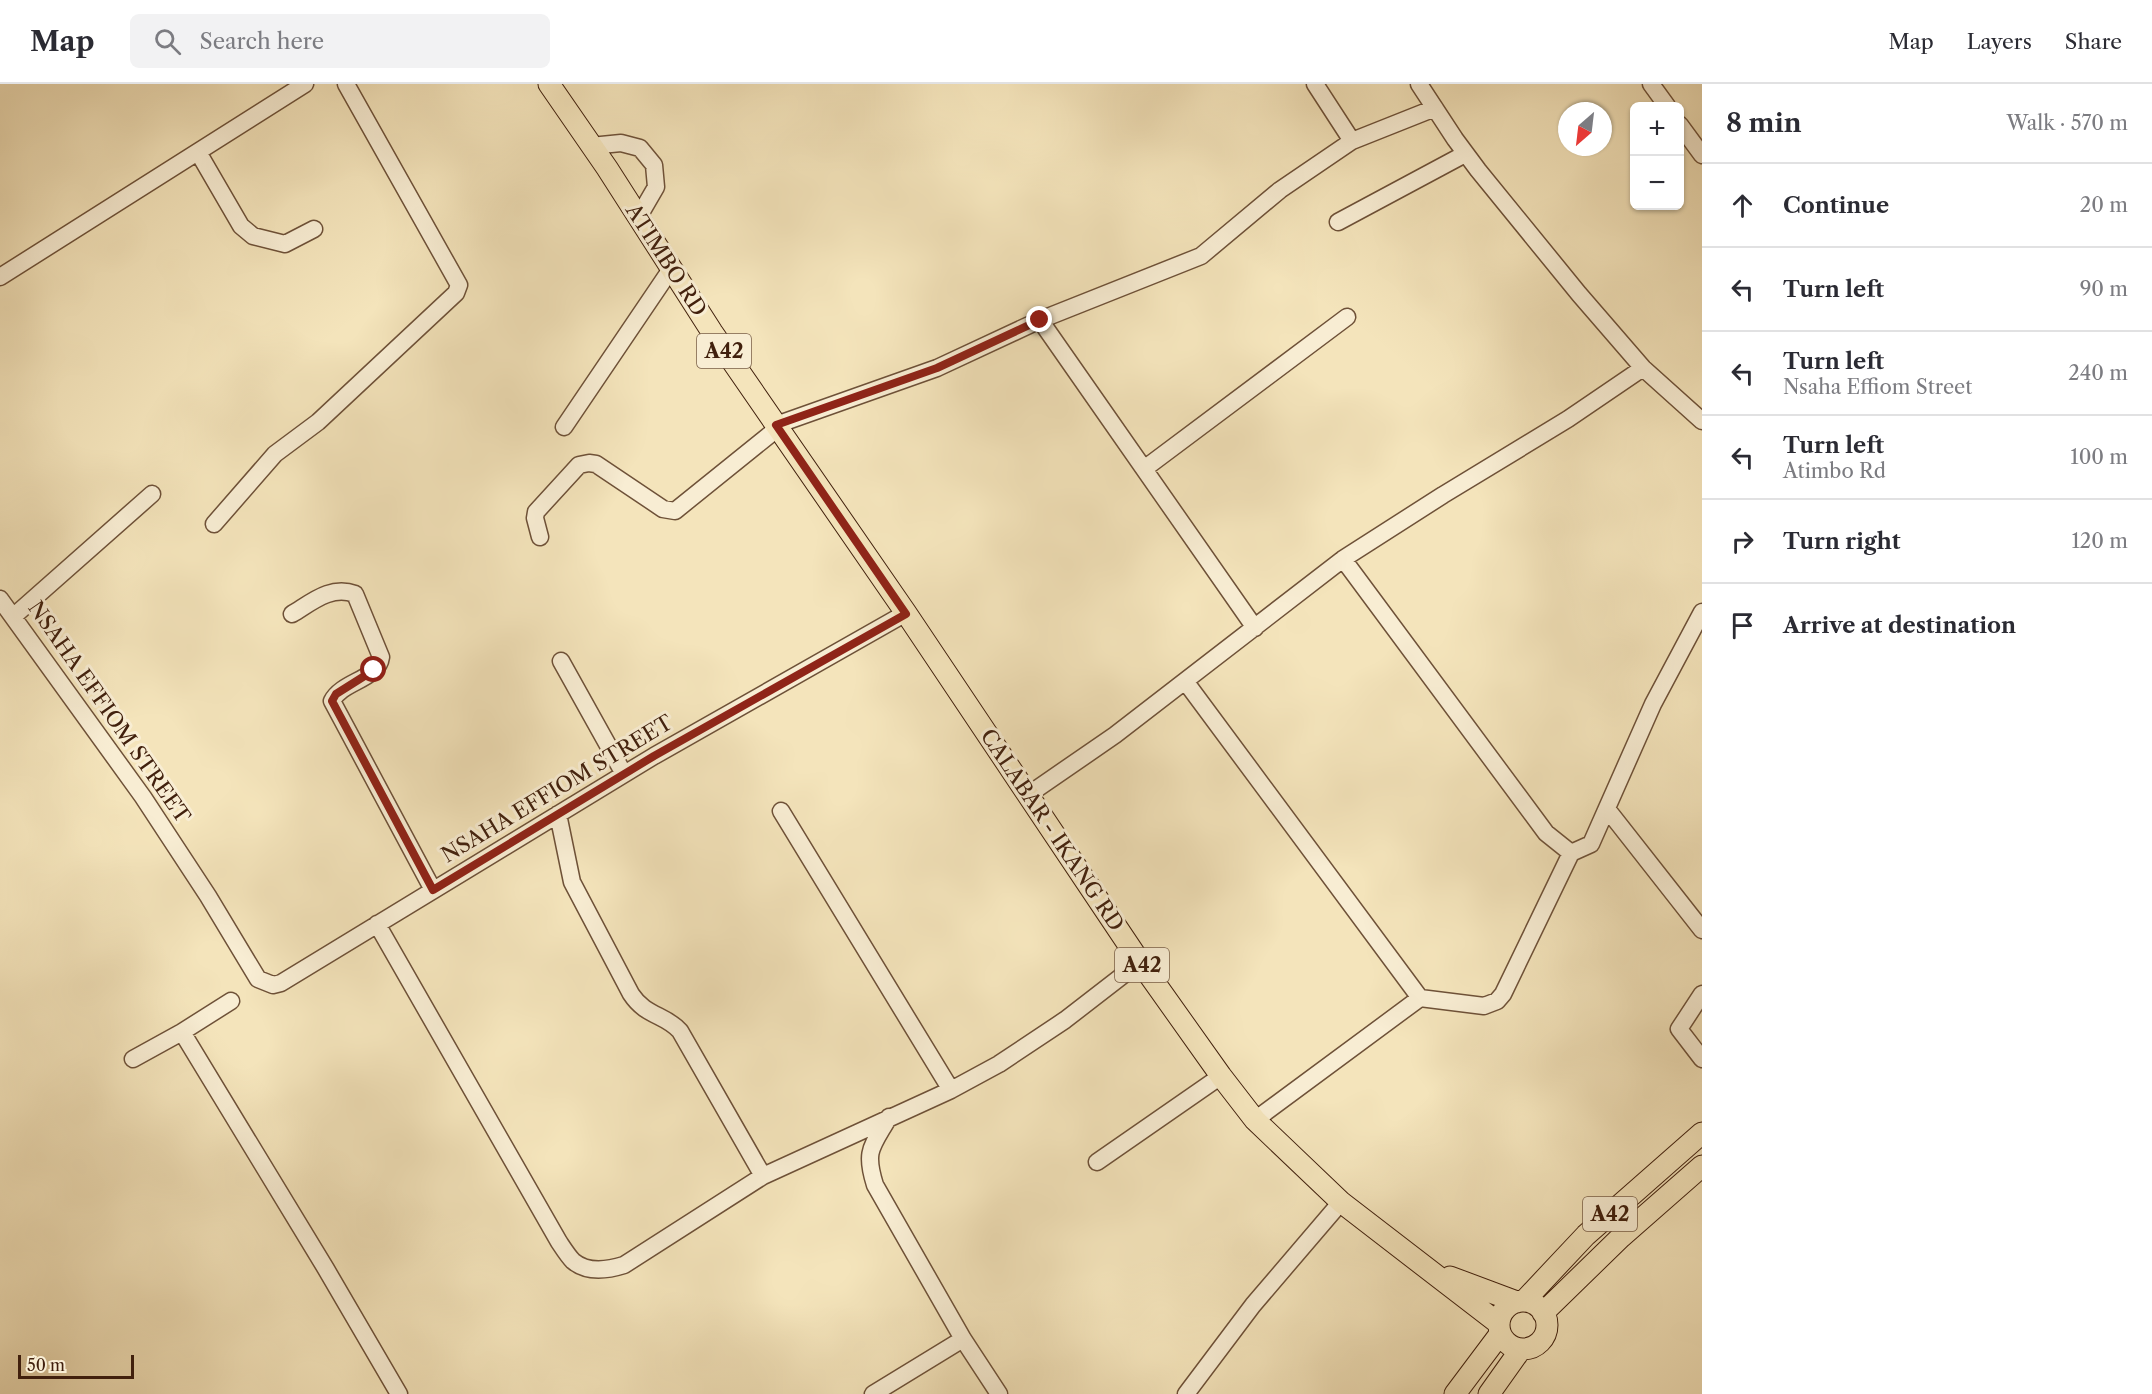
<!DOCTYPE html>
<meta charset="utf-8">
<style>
body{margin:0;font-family:"Libre Caslon Text",serif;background:#f2f2f3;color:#2b2b33}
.controls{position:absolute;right:18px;top:18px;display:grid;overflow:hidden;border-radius:9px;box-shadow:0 2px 4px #0004}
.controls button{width:54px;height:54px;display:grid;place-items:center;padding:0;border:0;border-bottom:2px solid #e1e1e2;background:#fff;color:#2b2b33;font:30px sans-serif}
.compass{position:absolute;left:1558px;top:18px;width:54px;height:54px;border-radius:50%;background:#fff;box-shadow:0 2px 4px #0004;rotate:208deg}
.scale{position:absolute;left:18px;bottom:15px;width:116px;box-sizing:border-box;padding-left:6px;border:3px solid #41200d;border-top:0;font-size:16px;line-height:21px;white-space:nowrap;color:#41200d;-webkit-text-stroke:4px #f8edd3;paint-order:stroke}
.stop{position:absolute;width:18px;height:18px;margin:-14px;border:4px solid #8f2418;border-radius:50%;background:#fff}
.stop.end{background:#8f2418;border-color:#fff;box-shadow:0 2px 6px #0008}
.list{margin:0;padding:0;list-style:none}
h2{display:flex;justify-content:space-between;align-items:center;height:78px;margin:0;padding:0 24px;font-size:26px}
h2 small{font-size:20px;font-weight:400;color:#7c7c81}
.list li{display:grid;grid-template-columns:39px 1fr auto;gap:18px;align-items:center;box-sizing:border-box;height:84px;padding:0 24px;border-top:2px solid #e1e1e2}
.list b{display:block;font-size:22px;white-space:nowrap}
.list p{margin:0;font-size:20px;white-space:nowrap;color:#7c7c81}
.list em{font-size:20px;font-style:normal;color:#7c7c81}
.icon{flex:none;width:33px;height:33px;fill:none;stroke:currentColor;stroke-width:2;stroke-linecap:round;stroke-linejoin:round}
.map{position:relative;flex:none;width:1702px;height:1310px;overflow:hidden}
header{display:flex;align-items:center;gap:36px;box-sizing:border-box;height:84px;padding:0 30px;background:#fff;border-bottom:2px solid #e1e1e2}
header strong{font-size:28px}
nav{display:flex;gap:33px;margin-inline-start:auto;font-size:21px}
.search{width:420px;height:54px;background:#f2f2f3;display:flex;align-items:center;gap:15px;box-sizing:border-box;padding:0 21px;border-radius:9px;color:#7c7c81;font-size:22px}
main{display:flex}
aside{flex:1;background:#fff}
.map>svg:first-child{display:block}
</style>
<header>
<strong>Map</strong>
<div class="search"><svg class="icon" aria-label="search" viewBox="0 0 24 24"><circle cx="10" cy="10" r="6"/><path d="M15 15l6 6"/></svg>Search here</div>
<nav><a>Map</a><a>Layers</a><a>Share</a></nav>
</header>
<main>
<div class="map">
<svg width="1702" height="1310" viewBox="0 0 1702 1310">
<rect width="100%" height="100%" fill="#f4e4bb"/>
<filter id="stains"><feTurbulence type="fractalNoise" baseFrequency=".00333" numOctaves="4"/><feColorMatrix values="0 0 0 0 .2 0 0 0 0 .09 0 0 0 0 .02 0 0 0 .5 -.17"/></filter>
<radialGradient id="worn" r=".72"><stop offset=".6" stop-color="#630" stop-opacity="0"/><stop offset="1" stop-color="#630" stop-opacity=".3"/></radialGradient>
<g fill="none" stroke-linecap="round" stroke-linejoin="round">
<g stroke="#6e5138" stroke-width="19">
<path id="minor" d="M1315 0 1352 57
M1419 0 1455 55 1478 86 1579 210 1643 284 1702 337
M1651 0 1667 22
M1680 41 1702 71
M591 62 621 59 640 64 654 81 656 103 638 134
M198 68 241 142 253 152 285 160 314 145
M1338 138 1465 70
M0 193 305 0
M1040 236 1255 544
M776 341 937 284 1040 236 1201 172 1280 106 1352 57 1435 24
M564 343 671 185
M1144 385 1347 233
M214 440 275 370 318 338 456 209 459 201 346 0
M540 453 535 434 536 428 579 381 589 379 596 380 663 425 675 427 778 344
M1343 475 1546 749 1571 769 1591 760 1653 620 1702 528
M0 515 143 713 208 812 258 895 273 901 281 899 654 672 906 529
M292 530C312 518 331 501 355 510L381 573C378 596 342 597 332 617L433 806
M14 532 152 410
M561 577 624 690
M1185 597 1420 914
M1028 711 1115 651 1343 475 1443 411 1568 335 1643 284
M1607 725 1702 846
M781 727 951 1006
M558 730 572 798 631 910C646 933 665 930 680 947L763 1092
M377 840 559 1158C563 1164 568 1172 573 1177 587 1189 608 1186 624 1181L763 1092 951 1006 999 980 1065 936 1140 878
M1702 910 1679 945 1702 975
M182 948 326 1185 399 1310
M133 975 182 948 231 917
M889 1033C872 1063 864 1066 875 1101L963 1255 999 1310
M1255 1036 1420 914 1484 922 1497 917 1503 910 1571 769
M1097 1078 1221 992
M873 1310 963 1255
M1186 1310 1253 1221 1341 1118"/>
</g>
<g stroke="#41200d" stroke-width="23">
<path id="major" d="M549 0 607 84 712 248 906 529 1140 878 1221 992 1255 1036 1341 1118 1498 1239
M1450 1193 1517 1218
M1524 1217 1586 1151 1702 1049
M1499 1241a24 24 0 1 1 48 0a24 24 0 1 1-48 0Z
M1543 1229 1621 1153 1702 1082
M1455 1310 1500 1250
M1489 1310 1521 1265"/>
</g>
<use href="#minor" stroke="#f8edd3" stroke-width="16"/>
<use href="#major" stroke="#f4e4bb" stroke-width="21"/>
</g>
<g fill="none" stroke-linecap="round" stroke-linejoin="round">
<path stroke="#8f2418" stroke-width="8" d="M374 586 336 610 332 617 433 806 654 672 906 530 776 341 937 284 1040 236"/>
</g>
<g text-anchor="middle" stroke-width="6" stroke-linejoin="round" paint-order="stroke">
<g fill="#f8edd3" stroke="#785e48" stroke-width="1.5">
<rect x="697" y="250" width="54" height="34" rx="4.5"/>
<rect x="1115" y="864" width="54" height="34" rx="4.5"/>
<rect x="1583" y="1113" width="54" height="34" rx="4.5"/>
</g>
<g font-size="20" font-weight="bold" fill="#41200d">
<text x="724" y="274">A42</text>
<text x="1142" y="888">A42</text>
<text x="1610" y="1137">A42</text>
</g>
<g font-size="21" fill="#41200d" stroke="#f8edd3">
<text transform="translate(666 176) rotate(57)" y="7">ATIMBO RD</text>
<text transform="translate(109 628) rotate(55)" y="7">NSAHA EFFIOM STREET</text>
<text transform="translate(557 705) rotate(-31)" y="7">NSAHA EFFIOM STREET</text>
<text transform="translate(1052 746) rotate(56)" y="7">CALABAR - IKANG RD</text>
</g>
</g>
<rect width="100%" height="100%" filter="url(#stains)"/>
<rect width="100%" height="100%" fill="url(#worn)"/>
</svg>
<div class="controls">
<button>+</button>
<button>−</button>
</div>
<svg class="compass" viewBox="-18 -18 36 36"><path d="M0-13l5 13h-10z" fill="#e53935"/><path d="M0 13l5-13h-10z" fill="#7c7c81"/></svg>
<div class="scale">50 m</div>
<div class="stop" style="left:374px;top:586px"></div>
<div class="stop end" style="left:1040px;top:236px"></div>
</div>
<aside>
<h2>8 min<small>Walk · 570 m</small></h2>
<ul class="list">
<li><svg class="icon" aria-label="ahead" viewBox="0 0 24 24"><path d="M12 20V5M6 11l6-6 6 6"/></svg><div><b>Continue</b></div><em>20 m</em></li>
<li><svg class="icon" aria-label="left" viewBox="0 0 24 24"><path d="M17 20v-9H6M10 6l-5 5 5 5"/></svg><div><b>Turn left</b></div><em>90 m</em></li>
<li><svg class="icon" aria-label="left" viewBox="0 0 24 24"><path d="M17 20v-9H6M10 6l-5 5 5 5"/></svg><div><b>Turn left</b><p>Nsaha Effiom Street</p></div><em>240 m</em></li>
<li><svg class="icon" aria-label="left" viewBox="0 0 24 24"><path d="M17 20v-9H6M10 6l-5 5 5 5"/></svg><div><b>Turn left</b><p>Atimbo Rd</p></div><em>100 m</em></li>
<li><svg class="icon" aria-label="right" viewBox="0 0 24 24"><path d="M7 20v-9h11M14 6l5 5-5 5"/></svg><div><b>Turn right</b></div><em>120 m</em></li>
<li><svg class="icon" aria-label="arrive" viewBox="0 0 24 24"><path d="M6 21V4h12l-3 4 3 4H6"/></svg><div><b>Arrive at destination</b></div></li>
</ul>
</aside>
</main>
